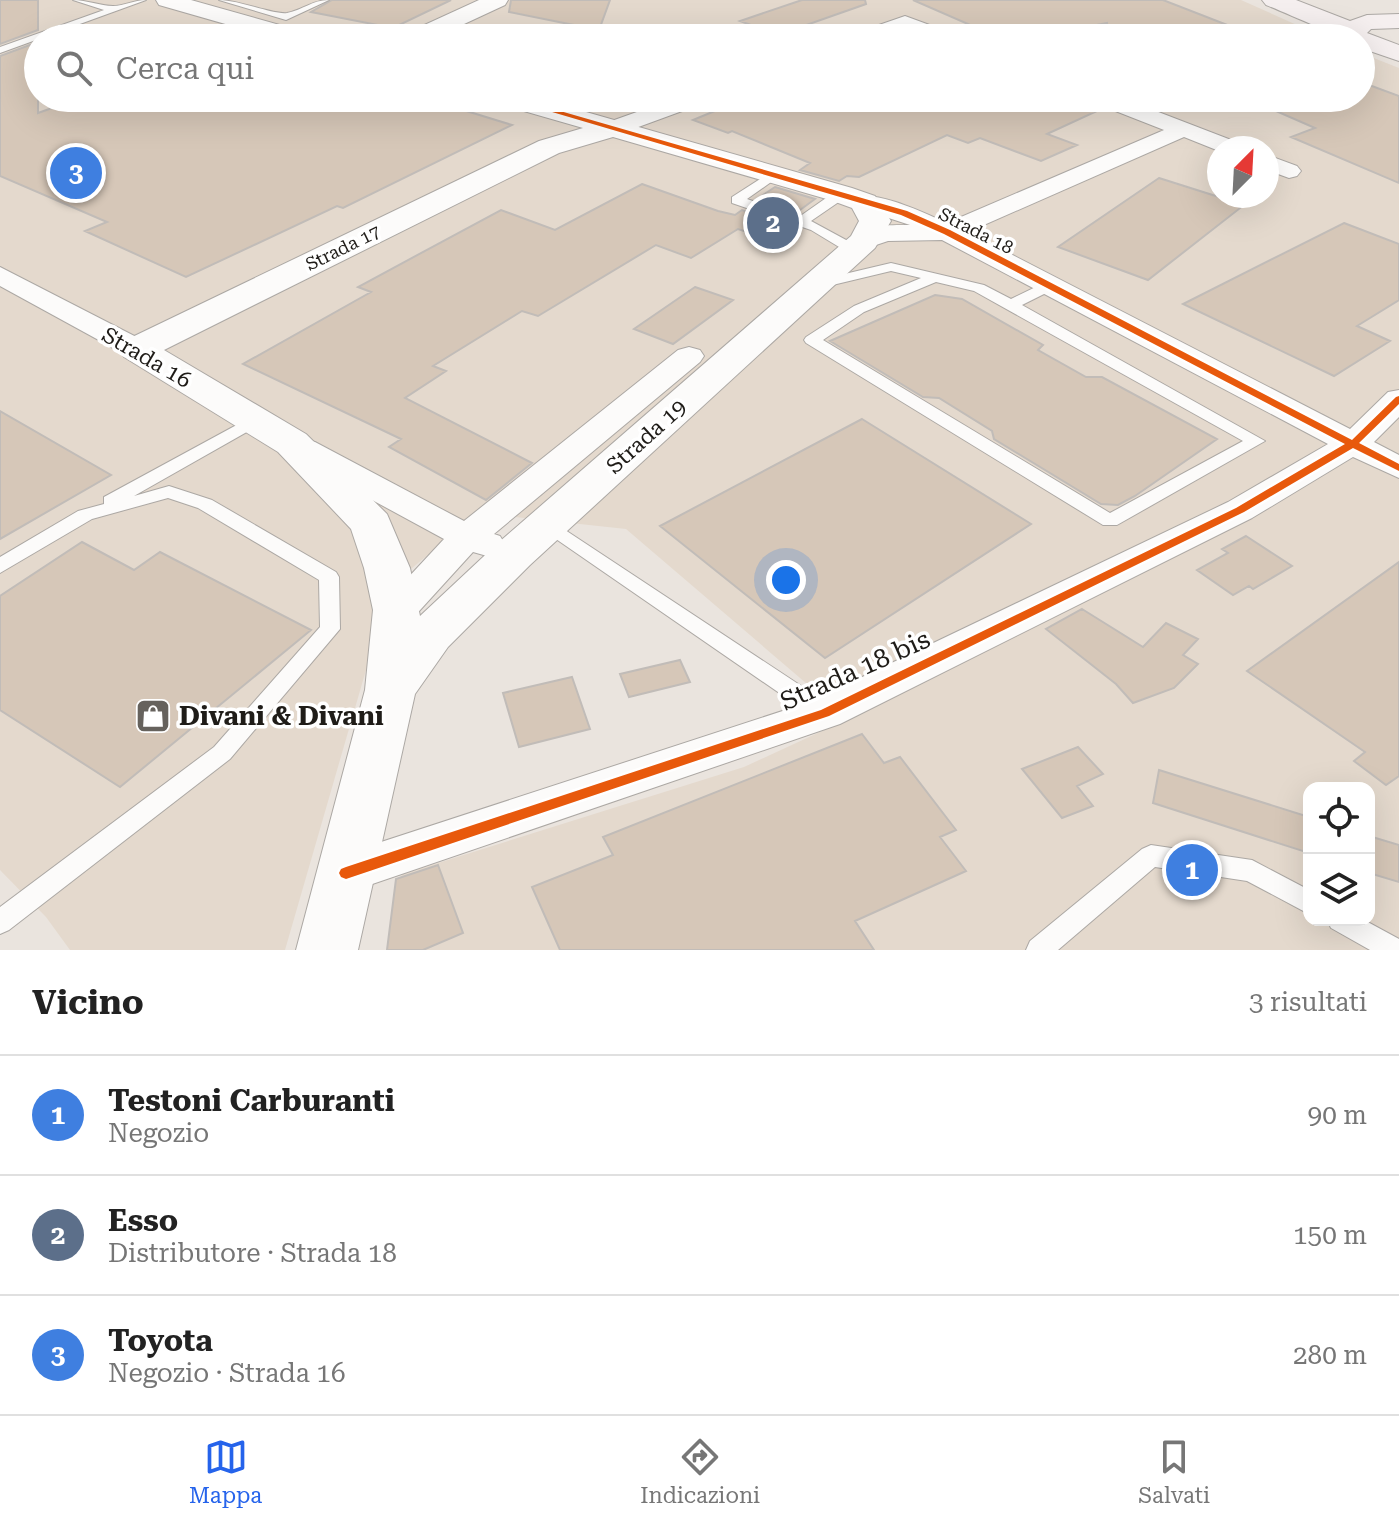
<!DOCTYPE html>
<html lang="it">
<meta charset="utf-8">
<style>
body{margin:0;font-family:"Roboto Serif",serif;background:#f6f6f6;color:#222}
.controls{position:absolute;right:24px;bottom:24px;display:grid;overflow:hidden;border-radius:16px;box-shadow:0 8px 32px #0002}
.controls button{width:72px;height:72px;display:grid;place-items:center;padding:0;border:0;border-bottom:2px solid #e0e0e0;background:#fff;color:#222;font:40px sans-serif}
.compass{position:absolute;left:1207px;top:136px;width:72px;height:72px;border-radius:50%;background:#fff;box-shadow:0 8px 32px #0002;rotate:24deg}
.you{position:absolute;left:786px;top:580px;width:28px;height:28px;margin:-20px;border:6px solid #fff;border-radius:50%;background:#1a73e8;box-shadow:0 0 0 12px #1a73e833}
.badge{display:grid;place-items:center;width:52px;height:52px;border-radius:50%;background:#2563eb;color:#fff;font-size:26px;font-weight:700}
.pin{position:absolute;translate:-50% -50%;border:4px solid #fff;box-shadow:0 2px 8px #0006}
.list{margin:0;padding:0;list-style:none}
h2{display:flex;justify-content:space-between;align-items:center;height:104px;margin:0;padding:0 32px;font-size:34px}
h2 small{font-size:26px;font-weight:400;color:#767676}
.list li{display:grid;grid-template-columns:52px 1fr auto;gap:24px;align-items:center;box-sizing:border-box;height:120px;padding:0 32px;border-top:2px solid #e0e0e0}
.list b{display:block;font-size:30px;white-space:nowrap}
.list p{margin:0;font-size:26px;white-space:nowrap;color:#767676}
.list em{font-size:26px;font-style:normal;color:#767676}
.icon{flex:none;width:44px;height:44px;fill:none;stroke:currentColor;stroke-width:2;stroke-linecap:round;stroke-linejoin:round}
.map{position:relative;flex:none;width:1399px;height:950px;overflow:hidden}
.search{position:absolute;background:#fff;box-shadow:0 8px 32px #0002;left:24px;right:24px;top:24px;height:88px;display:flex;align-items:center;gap:20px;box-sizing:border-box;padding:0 28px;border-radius:44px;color:#767676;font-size:30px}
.sheet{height:464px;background:#fff}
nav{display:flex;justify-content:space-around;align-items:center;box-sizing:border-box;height:112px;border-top:2px solid #e0e0e0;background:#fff;font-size:22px;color:#767676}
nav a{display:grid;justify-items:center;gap:4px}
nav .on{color:#2563eb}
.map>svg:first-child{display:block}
</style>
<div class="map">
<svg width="1399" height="950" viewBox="0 0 1399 950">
<rect width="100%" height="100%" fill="#eae4de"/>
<path fill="#e4d9cd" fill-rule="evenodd" d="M0 0H1241L1326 38H38V98H1361V53L1399 68V950H387L396 882 403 874 744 767 848 719 626 529 478 513 375 599 377 632 285 950H70L46 917 0 870ZM1219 148H1267V196H1219ZM1309 788H1369V920H1309Z"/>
<path fill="#d6c7b8" stroke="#c1bcb8" stroke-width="2" d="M0 0H38V30L0 44Z
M332 0H451L393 28 311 12Z
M511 0H610L599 30 509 12Z
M802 0H865L866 4 778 35 740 21Z
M913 0H1163L1253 35V38H1109L1107 23 1031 38H1000Z
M38 42V113L80 98H424L512 125 343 208 337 206 186 277 85 231 107 222 0 176V56Z
M1361 82 1399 96V183L1291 137 1315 128 1246 98H1361Z
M746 98H1054L1095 112 1047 134 1077 145 1041 161 980 138 968 143 947 135 859 177 847 176 839 181 800 170 810 163 732 131 728 133 693 120Z
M1159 178 1244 205 1148 280 1058 247Z
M642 184 718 211 735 215 742 210 781 223 762 237 738 229 691 258 656 245 538 316 522 311 433 366 446 371 405 398 532 463 486 500 389 447 401 439 243 364 371 292 358 287 501 210 555 230Z
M775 187 815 199 796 213 757 199Z
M1344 223 1399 244V300L1357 326 1390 341 1334 376 1183 304Z
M695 287 733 300 673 344 634 329Z
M935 295 962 299 1043 345 1038 350 1086 377H1102L1217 439 1135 496 1118 505 1101 504 994 439 992 431 939 398 923 397 830 341Z
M0 411 111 475 0 539Z
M862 419 1031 524 825 658 660 526Z
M1246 536 1292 566 1253 589 1249 586 1233 595 1197 570 1228 553 1222 549Z
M82 542 134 570 160 552 311 630 120 787 0 710V596Z
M1399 562V776L1386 785 1354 761 1365 752 1247 671Z
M1082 609 1143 647 1166 623 1198 639 1183 655 1198 664 1174 688 1133 703 1116 684 1046 629Z
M680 660 690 682 629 697 620 674Z
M572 677 590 729 519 747 503 693Z
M862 734 884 763 900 757 956 830 940 837 966 871 855 921 874 950H560L532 887 613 855 603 837Z
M1078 747 1103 774 1077 786 1093 806 1062 818 1022 769Z
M1159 770 1309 817V853L1153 803Z
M1369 836 1399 845V882L1369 873Z
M438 865 463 933 423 950H387L396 879Z"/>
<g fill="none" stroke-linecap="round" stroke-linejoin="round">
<g stroke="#aca8a4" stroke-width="2">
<path id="service" d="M73 0C87 0 100 6 113 6 124 6 134 0 146 0L0 53V47L104 10Z
M219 0C239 0 274 15 287 13 303 10 312 0 329 0L286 20Z
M771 172 781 175 747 199 799 217 836 191H846V197L811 221 859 247V253H849L811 230 732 203V197Z
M891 263 984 285 1011 299 1044 283H1054V289L1022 305 1265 441 1117 525H1103L806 343 804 340 806 337 854 306 921 278 891 271 820 288 815 287V281ZM936 282 974 291 1243 441 1110 513 823 340 864 312Z
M255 415 261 416 264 420 261 424 134 496 169 486 212 500 336 572 339 577 340 629 230 759 9 930 0 934V907L214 747 320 627 319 580 198 508 168 498 92 519 0 573V557L78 511 104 504V497Z
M547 518 833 707 836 713 833 719 825 721 817 719 540 528 538 524Z
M1151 845 1252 860 1309 890V914L1247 881 1155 867 1058 950H1026L1030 941 1142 849Z
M1327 920H1364L1399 939V950H1370L1331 928Z"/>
</g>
<g stroke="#aca8a4" stroke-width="2">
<path id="minor" d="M905 16 954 34 957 38H930L905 28 878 38H850L853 34Z
M676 98H707L704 103 622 133H606L603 128 606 123Z
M1092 98H1122L1239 143 1242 148H1219V151L1184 137 968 232 1350 429 1388 392 1399 390V417L1374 442 1399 455V478L1353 457 1252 518 840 724 346 893 329 887 322 873 329 859 810 702 1228 502 1328 444 942 240 888 241 864 249 855 247 851 241C863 224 891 225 910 225L855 207 852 202 855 197C880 191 924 213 947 223L1164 130 1095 103Z
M1267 155 1297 166 1301 171 1297 176 1289 178 1267 170Z
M0 267 148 343 152 349 148 355 137 358 126 355 0 286Z
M689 347 700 350 704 356 700 362 494 534 500 536 505 544 500 552 487 556 473 552 411 620 397 623 383 620 378 610 444 539 291 456 286 449 291 442 303 439 315 442 464 521 678 350Z"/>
</g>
<g stroke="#aca8a4" stroke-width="2">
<path id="tertiary" d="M156 0H191L308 33 312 38H274L159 5Z
M479 0H508L505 5 434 38H403L407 33Z
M495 98H537L852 188 875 196 891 221 875 248 530 565 448 647 415 694 358 950H296L365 690 373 610 364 568 351 529 278 452 124 357 119 349 124 341 539 141 583 128 499 104ZM613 137 830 200 852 208 859 221 851 236 498 543 420 616 410 568 387 514 306 434 164 350 559 153Z"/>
</g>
<g stroke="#aca8a4" stroke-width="2">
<path id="secondary" d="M1262 0H1296L1350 21 1367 15 1399 14V28L1371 29 1367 33 1399 45V61L1361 48V38C1336 38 1292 15 1266 5Z"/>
</g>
<use href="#service" fill="#fcfbfa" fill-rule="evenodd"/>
<use href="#minor" fill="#fcfbfa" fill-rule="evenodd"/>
<use href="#tertiary" fill="#fcfbfa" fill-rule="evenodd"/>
<use href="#secondary" fill="#f5efef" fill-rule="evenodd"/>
<g stroke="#fff" stroke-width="5">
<path id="cycleway" d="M505 98H515L907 211 950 230 1352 440 1396 397 1399 396V404L1359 443 1399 464V471L1353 448 1244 512 829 716 346 879 341 877 339 873 341 869 346 867 821 710 1236 508 1345 444 944 234 901 215Z"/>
</g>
<use href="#cycleway" fill="#e8590c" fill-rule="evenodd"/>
</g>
<defs>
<g id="shop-square" transform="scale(1.8)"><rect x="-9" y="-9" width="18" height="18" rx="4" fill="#66625d" stroke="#fff"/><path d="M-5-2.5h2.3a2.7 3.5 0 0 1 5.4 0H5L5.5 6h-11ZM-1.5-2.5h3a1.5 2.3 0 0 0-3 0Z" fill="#fff"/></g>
</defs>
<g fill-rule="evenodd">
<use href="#shop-square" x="153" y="716"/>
</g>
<g text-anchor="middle" stroke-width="7" stroke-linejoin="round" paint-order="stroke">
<g font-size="18" fill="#1f1c18" stroke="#fff">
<text transform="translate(976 231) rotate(27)" y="6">Strada 18</text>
<text transform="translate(343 248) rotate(-26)" y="6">Strada 17</text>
</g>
<g font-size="22" fill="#1f1c18" stroke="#fff">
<text transform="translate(147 357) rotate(30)" y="8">Strada 16</text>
<text transform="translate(646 436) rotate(-42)" y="8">Strada 19</text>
</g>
<g font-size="26" fill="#1f1c18" stroke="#fff">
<text transform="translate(855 670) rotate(-24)" y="9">Strada 18 bis</text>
</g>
<g font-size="26" font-weight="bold" fill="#1f1c18" stroke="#fff" text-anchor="start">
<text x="179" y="725">Divani &amp; Divani</text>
</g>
</g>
</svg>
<div class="controls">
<button><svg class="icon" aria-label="locate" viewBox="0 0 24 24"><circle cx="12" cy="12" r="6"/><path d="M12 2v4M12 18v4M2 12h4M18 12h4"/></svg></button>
<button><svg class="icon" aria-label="layers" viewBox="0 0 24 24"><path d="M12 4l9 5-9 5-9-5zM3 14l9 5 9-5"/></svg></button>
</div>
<svg class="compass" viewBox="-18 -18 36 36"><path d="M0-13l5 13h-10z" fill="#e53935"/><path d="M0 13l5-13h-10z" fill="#767676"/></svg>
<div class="you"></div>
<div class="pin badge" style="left:1192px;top:870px;background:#3f7fe0">1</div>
<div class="pin badge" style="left:773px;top:223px;background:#5c6f8a">2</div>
<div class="pin badge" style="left:76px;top:173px;background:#3f7fe0">3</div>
<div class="search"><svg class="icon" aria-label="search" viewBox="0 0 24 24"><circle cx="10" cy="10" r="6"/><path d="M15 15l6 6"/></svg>Cerca qui</div>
</div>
<section class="sheet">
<h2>Vicino<small>3 risultati</small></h2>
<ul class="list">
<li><span class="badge" style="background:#3f7fe0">1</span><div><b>Testoni Carburanti</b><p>Negozio</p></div><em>90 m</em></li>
<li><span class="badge" style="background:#5c6f8a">2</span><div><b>Esso</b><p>Distributore · Strada 18</p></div><em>150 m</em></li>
<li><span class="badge" style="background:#3f7fe0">3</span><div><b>Toyota</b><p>Negozio · Strada 16</p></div><em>280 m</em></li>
</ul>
</section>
<nav>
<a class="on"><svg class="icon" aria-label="map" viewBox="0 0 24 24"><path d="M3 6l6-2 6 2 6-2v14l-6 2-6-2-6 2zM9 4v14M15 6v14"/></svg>Mappa</a>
<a><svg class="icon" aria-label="directions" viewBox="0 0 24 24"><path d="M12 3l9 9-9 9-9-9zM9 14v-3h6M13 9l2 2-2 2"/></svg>Indicazioni</a>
<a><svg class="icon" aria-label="saved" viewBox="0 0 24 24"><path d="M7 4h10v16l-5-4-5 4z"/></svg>Salvati</a>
</nav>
